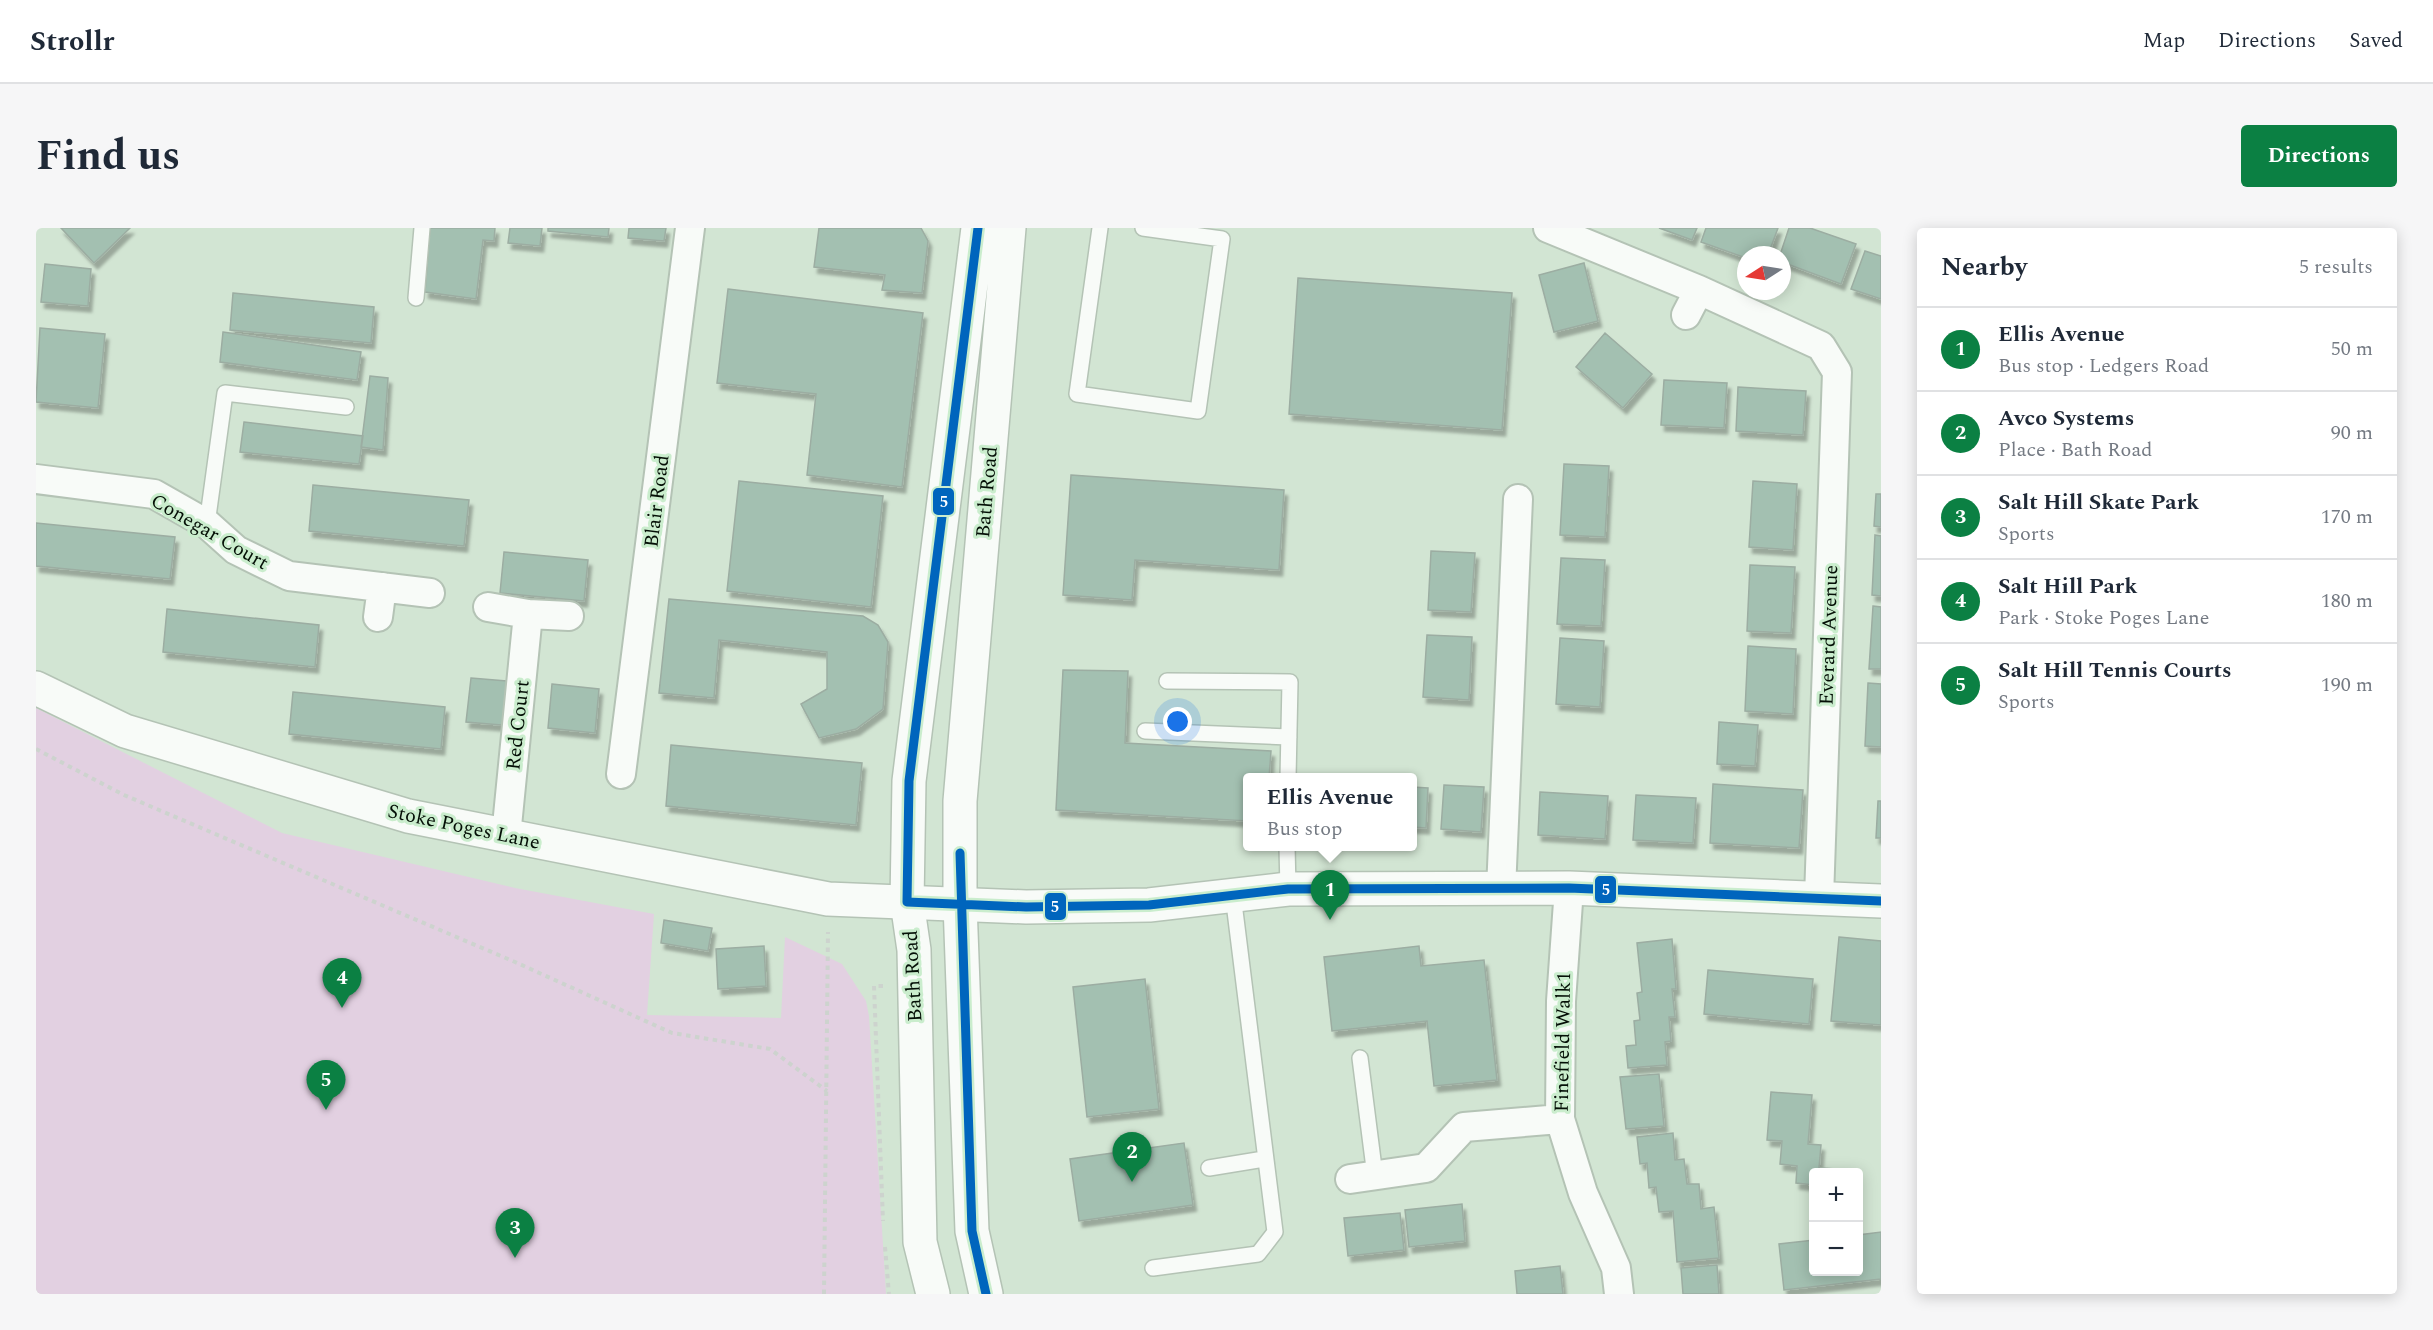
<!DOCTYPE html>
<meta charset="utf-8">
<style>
body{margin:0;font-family:Spectral,serif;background:#f6f6f7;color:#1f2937}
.controls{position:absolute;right:18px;bottom:18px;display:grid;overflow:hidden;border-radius:6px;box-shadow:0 3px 15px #0003}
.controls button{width:54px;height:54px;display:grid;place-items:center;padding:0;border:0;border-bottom:2px solid #e0e1e3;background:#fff;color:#1f2937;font:30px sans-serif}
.compass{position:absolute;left:1701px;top:18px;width:54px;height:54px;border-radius:50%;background:#fff;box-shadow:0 3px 15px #0003;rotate:258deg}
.you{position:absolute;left:1142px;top:494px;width:21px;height:21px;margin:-15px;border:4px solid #fff;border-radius:50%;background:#1a73e8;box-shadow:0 0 0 9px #1a73e833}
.badge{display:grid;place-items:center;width:39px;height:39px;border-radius:50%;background:#0b8043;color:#fff;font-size:20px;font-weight:700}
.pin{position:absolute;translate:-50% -50px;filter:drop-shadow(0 2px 3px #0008)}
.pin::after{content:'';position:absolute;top:32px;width:21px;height:18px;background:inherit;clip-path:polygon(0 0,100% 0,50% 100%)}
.popup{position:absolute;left:1207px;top:545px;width:174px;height:78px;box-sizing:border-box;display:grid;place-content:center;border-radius:6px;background:#fff;filter:drop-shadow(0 2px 4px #0005);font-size:20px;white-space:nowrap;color:#747a83}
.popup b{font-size:22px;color:#1f2937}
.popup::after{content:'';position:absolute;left:50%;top:100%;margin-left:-12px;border:12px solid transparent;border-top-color:#fff}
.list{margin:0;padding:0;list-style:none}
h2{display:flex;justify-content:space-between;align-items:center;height:78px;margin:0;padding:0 24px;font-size:26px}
h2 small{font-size:20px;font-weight:400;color:#747a83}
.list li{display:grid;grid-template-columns:39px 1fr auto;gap:18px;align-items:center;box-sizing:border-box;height:84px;padding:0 24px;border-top:2px solid #e0e1e3}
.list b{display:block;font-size:22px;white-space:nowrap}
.list p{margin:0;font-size:20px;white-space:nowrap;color:#747a83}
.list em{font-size:20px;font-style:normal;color:#747a83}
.map{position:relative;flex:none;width:1845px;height:1066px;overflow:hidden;border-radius:6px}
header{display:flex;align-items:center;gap:36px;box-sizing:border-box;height:84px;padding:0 30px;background:#fff;border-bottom:2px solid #e0e1e3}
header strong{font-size:28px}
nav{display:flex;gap:33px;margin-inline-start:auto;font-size:21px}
.intro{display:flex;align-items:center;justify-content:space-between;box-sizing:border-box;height:144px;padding:0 36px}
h1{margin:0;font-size:42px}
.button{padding:15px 27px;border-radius:6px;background:#0b8043;color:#fff;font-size:21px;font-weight:700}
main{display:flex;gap:36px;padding:0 36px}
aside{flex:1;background:#fff;border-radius:6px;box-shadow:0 3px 15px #0003}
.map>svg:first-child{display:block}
</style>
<header>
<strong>Strollr</strong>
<nav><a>Map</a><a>Directions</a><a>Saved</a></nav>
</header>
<div class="intro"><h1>Find us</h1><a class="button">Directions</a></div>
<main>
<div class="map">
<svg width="1845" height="1066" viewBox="0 0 1845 1066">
<defs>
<filter id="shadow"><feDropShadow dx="3.5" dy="6" stdDeviation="1.5" flood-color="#0004"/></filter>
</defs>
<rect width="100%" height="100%" fill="#d2e5d3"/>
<path fill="#e2d0e1" d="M0 480 246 605 479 660 618 686 611 787 745 790 749 709 806 736 830 773 833 788 850 1066H0Z"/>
<path fill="#a3c0b1" stroke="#9cada2" stroke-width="1.5" filter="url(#shadow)" d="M25 0H94L58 35Z
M394 0H459L458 13 447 12 440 71 389 64Z
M474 0H506L504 18 472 15Z
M512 0H573L572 9 512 3Z
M593 0H630L628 13 592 10Z
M783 0H885L892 13 886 65 846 62 849 47 778 39Z
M1623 0H1661L1656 12Z
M1670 0H1742L1732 27H1710V30L1665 14Z
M1753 0H1774L1820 16 1805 56 1746 34V27H1744Z
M1829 23 1845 28V71L1815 61Z
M1548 35 1562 93 1518 104 1503 47Z
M9 36 55 41 52 78 5 74Z
M1262 50 1476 65 1466 202 1253 186Z
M692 61 887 85 866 259 771 247 780 166 681 155Z
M197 65 338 79 335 115 194 102Z
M4 100 69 106 62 180 0 174Z
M187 104 325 124 321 152 184 134Z
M1569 105 1616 146 1587 180 1540 139Z
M334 148 352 150 347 222 325 219Z
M1628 152 1691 155 1688 200 1625 197Z
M1702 159 1770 163 1767 207 1700 203Z
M208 194 327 208 323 236 204 224Z
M1528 236 1573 238 1569 309 1524 307Z
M1035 247 1248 262 1243 342 1099 332 1096 372 1027 367Z
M703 253 847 268 835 379 691 363Z
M1717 253 1761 256 1757 322 1713 319Z
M277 257 433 272 428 318 273 303Z
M1840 266H1845V299L1838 298Z
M0 295 139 309 134 351 0 338Z
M1839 307 1845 308V368L1836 367Z
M1395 323 1439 325 1435 384 1392 382Z
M468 324 552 332 548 373 464 365Z
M1525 330 1569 332 1565 398 1521 396Z
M1714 337 1759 339 1755 405 1711 403Z
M633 371 827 388 842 397 852 414 847 481 820 501 783 510 765 476 791 461V424L683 412 678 470 623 465Z
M1837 378 1845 379V441H1833Z
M131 381 283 397 279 439 127 424Z
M1391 407 1436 409 1433 472 1387 469Z
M1524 410 1568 413 1564 479 1520 476Z
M1712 418 1760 421 1757 486 1709 483Z
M1027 442 1092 443 1089 515 1235 523 1233 550H1212V593L1020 582Z
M435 450 482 454 477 498 430 494Z
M1832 455 1845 456V519L1829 518Z
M516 456 563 461 559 505 512 500Z
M257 464 409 479 405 521 253 506Z
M1683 494 1722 497 1719 538 1681 536Z
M635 517 826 535 820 597 630 578Z
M1677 556 1767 562 1763 620 1674 615Z
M1408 557 1448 559 1445 604 1405 601Z
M1376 559 1392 560 1390 600 1376 599Z
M1504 564 1572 568 1569 611 1502 607Z
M1600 567 1660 570 1657 615 1597 612Z
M1842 573H1845V610H1840Z
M628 692 676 700 672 723 625 715Z
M1803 709 1845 713V797L1795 793Z
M1636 711 1640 761H1636L1639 789H1633L1635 813 1629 814 1631 837 1592 840 1590 818 1600 817 1598 793 1604 792 1601 765 1606 764 1601 715Z
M728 718 730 758 682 761 680 721Z
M1383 718 1385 738 1448 732 1461 852 1398 858 1391 793 1296 803 1288 729Z
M1672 742 1777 751 1773 796 1668 786Z
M1109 751 1123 881 1051 889 1037 759Z
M1623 846 1628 898 1590 901 1584 849Z
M1735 864 1776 867 1772 916 1785 917 1783 940 1801 941V944H1778V957L1760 955 1761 938 1744 936 1746 913 1731 912Z
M1637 905 1639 932 1648 931 1651 956H1663L1665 981 1678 979 1683 1030 1641 1034 1637 983 1623 984 1620 959 1613 960 1611 935 1604 936 1601 909Z
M1148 915 1157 977 1043 993 1034 931Z
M1426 976 1429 1013 1373 1019 1369 982Z
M1364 985 1368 1022 1312 1028 1308 990Z
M1845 1004V1051L1748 1062 1743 1016 1778 1012V1044H1822V1007Z
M1681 1037 1683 1066H1647L1645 1040Z
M1524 1038 1527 1066H1481L1479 1043Z"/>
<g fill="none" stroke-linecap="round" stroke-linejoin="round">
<g stroke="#b4c3b5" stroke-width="18">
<path id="service" d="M1064 0 1041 166 1162 183 1186 11 1107 0
M380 70 386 0
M171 296 189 165 310 179
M1131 453 1254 454 1252 550
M1109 503 1253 509
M1251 618 1252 661
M1324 830 1339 948
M1173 940 1228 931
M1117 1040 1222 1026 1239 1004 1197 667"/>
</g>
<g stroke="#b4c3b5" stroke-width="32">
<path id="minor" d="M1512 0 1663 62 1785 118 1801 144 1783 670
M1650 87 1663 62
M0 251 118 266 171 296 200 322 253 348 394 365
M452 379 492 386 533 388
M342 389 346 359
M585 546 654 0
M470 608 492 386
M1533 660 1525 773 1524 891 1547 965 1580 1040 1583 1066
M1465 662 1482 271
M1314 951 1390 940 1428 899 1524 891"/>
</g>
<g stroke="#b4c3b5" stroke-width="36">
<path id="tertiary" d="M0 460 89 503 372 588 792 671 990 679 1113 677 1252 661 1533 660 1845 673"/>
</g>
<g stroke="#b4c3b5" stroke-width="36">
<path id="primary" d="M897 1066 884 1014 878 722 871 674 873 553 942 0
M950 1066 936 1003 924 676V573L973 0"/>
</g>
<path stroke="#cdd3ce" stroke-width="4" stroke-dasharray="4.5 4.5" stroke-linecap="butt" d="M0 521 88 567 479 734 636 805 734 821 791 863
M847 758H838L847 993
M849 1019 853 1066
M788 1066 792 704"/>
<use href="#service" stroke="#f8fbf8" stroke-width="15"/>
<use href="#minor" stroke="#f8fbf8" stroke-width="28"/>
<use href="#tertiary" stroke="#f8fbf8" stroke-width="33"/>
<use href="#primary" stroke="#f8fbf8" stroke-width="33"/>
<g stroke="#caedcd" stroke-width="14">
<path id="bus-1" d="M942 0 873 553 871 674 990 679 1113 677 1252 661 1533 660 1845 673
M924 625 936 1003 950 1066"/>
</g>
<use href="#bus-1" stroke="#0065bd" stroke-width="9"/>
</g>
<g text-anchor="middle" stroke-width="6" stroke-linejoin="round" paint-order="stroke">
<g font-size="20" fill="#040f06" stroke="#caedcd">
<text transform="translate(950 264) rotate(-85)" y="7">Bath Road</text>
<text transform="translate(620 273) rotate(-83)" y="7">Blair Road</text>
<text transform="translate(174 303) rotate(30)" y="7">Conegar Court</text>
<text transform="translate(1792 407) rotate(-88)" y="7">Everard Avenue</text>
<text transform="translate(481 497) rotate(-84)" y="7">Red Court</text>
<text transform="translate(428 598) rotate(12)" y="7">Stoke Poges Lane</text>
<text transform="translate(876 748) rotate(-93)" y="7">Bath Road</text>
<text transform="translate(1526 814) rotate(-89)" y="7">Finefield Walk1</text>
</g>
</g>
<g stroke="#caedcd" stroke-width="2">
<rect x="896" y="259" width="23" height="29" rx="6" fill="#0065bd"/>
<rect x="1558" y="647" width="23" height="29" rx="6" fill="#0065bd"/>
<rect x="1008" y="664" width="23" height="29" rx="6" fill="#0065bd"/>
</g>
<g font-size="16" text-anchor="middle" font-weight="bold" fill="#fff">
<text x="908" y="279">5</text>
<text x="1570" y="667">5</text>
<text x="1019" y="684">5</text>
</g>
</svg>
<div class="controls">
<button>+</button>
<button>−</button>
</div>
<svg class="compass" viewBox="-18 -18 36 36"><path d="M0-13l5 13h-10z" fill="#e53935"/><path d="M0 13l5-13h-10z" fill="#747a83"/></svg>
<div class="you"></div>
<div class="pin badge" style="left:1294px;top:692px">1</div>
<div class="popup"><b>Ellis Avenue</b>Bus stop</div>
<div class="pin badge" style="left:1096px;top:954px">2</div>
<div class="pin badge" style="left:479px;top:1030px">3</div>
<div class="pin badge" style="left:306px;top:780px">4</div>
<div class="pin badge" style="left:290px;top:882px">5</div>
</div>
<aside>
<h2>Nearby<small>5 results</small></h2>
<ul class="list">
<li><span class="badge">1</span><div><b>Ellis Avenue</b><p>Bus stop · Ledgers Road</p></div><em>50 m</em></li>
<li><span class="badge">2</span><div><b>Avco Systems</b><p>Place · Bath Road</p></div><em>90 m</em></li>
<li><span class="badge">3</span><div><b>Salt Hill Skate Park</b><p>Sports</p></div><em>170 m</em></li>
<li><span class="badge">4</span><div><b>Salt Hill Park</b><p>Park · Stoke Poges Lane</p></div><em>180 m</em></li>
<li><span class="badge">5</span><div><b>Salt Hill Tennis Courts</b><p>Sports</p></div><em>190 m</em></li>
</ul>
</aside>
</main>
